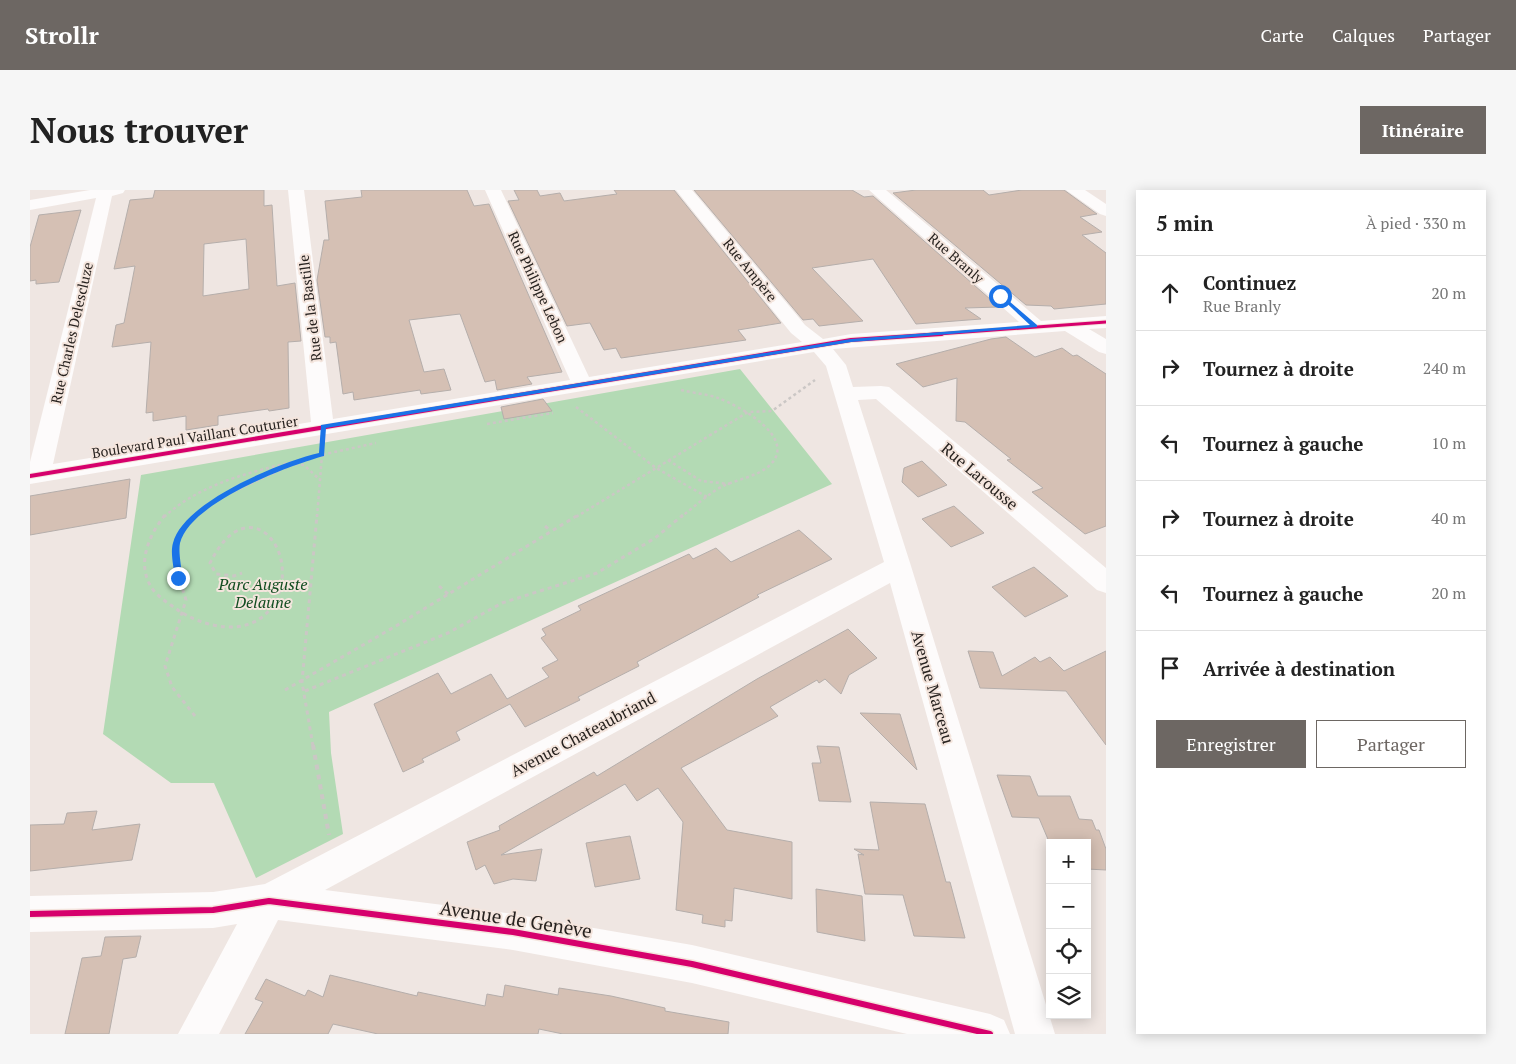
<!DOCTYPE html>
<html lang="fr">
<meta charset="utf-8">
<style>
body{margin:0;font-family:"PT Serif",serif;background:#f6f6f6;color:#222}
.controls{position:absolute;right:15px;bottom:15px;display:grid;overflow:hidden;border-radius:0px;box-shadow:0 2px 12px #0003}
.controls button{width:45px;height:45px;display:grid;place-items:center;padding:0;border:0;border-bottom:1px solid #e0e0e0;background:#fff;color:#222;font:25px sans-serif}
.stop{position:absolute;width:15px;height:15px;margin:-11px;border:4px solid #1a73e8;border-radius:50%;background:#fff}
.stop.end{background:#1a73e8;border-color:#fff;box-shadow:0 1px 5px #0008}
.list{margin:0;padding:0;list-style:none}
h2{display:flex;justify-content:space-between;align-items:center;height:65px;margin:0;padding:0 20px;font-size:21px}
h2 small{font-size:16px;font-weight:400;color:#767676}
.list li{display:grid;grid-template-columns:32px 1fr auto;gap:15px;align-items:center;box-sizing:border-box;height:75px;padding:0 20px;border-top:1px solid #e0e0e0}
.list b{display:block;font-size:19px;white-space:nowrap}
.list p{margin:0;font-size:16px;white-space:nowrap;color:#767676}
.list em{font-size:16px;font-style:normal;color:#767676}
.actions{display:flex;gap:10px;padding:15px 20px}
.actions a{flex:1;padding:11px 0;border:1px solid #6d6763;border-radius:0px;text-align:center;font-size:18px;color:#6d6763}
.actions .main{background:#6d6763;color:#fff}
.icon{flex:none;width:28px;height:28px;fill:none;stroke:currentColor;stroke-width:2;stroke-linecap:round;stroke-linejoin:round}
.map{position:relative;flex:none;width:1076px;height:844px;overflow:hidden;border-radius:0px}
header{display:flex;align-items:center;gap:30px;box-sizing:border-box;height:70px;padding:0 25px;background:#6d6763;color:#fff}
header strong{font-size:24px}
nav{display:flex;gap:28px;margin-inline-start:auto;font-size:18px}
.intro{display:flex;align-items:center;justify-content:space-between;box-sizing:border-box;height:120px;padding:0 30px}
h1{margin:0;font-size:35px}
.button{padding:12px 22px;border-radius:0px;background:#6d6763;color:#fff;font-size:18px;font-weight:700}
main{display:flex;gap:30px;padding:0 30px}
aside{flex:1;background:#fff;border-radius:0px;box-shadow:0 2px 12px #0003}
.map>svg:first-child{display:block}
</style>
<header>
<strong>Strollr</strong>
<nav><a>Carte</a><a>Calques</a><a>Partager</a></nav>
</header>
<div class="intro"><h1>Nous trouver</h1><a class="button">Itinéraire</a></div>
<main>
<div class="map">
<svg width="1076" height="844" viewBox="0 0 1076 844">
<rect width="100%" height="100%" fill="#efe6e2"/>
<path fill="#b3dab4" d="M710 179 802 294 299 522 301 563 313 644 226 688 184 593H141L73 544 111 285Z"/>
<path fill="#d5c0b4" stroke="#b5aeab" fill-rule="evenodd" d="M125 0H234V16L242 15 247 96 265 93 271 151 258 152 259 218 239 221 238 219 188 226V235L156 240V226L123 231V222L116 223 121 152 82 157 86 135 94 133 105 76 84 79 100 10 123 8ZM216 49 219 99 173 106 174 54Z
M331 0H437L444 16 459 14 532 182 497 187 502 194 467 200 465 190 455 192 430 124 379 130 394 182 414 179 421 200 391 204 390 200 324 210 323 202 313 204 306 152 300 153V147H295L287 90 294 50H299L295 11 332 7Z
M484 0H507L510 6 530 3 534 11 587 4 584 0H644L751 133 708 140 716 150 591 168 586 158 574 160 560 133 537 136 478 11 489 10Z
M664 0H822L834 7 843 6 969 117 935 118 951 129 886 134 843 69 782 78 833 131 789 136 783 129 773 130Z
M886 0H953L959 5 992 0H1034L1067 24 1050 27 1072 42 1052 45 1076 63V114L1024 119 1021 116 996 115 863 3Z
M51 20 29 92 6 94V90L0 91V57L9 25Z
M976 147 1005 167 1032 158 1043 166 1047 165 1076 184V336L1055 344 1002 302 1013 298 977 270 981 269 935 232 926 231 927 188 893 197 866 174 961 149Z
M513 209 522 221 474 229 471 217Z
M892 271 917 295 888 307 872 292 874 278Z
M100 289 96 328 0 345V306Z
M924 316 954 343 921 357 892 329Z
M769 340 802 369 727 405 729 407 607 472 609 476 548 507 550 510 495 537 480 514 426 542 430 550 392 569 394 572 373 582 344 514 408 483 421 504 461 484 477 509 519 487 512 478 528 470 511 448 516 445 512 439 551 420 548 416 659 364 663 369 686 358 701 372Z
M1004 377 1038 406 995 427 962 397Z
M818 439 847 468 819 485 811 504 795 489 789 493 787 490 740 517 748 526 651 578 697 640 762 652V709L704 698 702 731 695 730V737L672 733 673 725 646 720 653 632 628 598 607 611 595 594 471 665 512 659 506 691 483 689 464 694 455 675 446 680 437 652 470 640 469 636 564 582 567 586 727 489Z
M938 461 963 462 972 486 1005 467 1010 472 1020 467 1034 481 1076 461V555L1036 501 950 498Z
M830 523 870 524 887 580Z
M787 556 809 557 821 612 789 611 782 573H791Z
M967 585 1000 586 1008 606H1040L1049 629 1062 630 1066 640H1069L1076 659V680L1057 679V653L1020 654 1009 628 982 627Z
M840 612 895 614 916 692H920L935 748 884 746 873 705 835 704 828 664 834 665 824 659 849 660Z
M67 621 62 640 110 634 102 670 0 681V635L34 634 37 623Z
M600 646 610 689 565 697 556 653Z
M786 699 832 706 835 751 787 742Z
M111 746 106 767 93 769 79 844H35L52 768 71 766 75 747Z
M300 785 387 806 388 802 455 816 457 804 473 807 475 795 528 805 529 798 581 806 635 818V821L699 832 698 844H533L509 839 508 844H348L303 834 298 844H215L233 812 225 809 236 789 275 806 278 800 293 807Z"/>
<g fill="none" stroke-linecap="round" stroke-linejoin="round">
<path stroke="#cbc7c5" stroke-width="2.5" stroke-dasharray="3 3" stroke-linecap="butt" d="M651 200C663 203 677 204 688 208 710 216 768 248 740 275 727 287 707 289 691 297 677 305 664 317 651 327
M546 217 626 278 677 307
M457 234 523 223
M638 270 671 291 700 294
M265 274 274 275 290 290
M134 327C170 294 220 282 267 271
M164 327 183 311 277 268 346 253
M287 327 292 265
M546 327 718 222 742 221 785 190"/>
<path stroke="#cbc7c5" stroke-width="3" stroke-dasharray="4 4" stroke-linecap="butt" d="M135 325C118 346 105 377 124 401 130 408 138 413 145 418 171 437 218 449 241 418 277 368 220 292 180 373L186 384 204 386 212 383
M515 336 521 341
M409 396 418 404
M255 500 366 436 548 325
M275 501 418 443 472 413 567 383 625 348 653 325
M165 526 142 497 135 476 156 410 149 388 146 353 160 330 166 325
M283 556 272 492 287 325"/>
<path stroke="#cbc7c5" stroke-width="4" stroke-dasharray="5 5" stroke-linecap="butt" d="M283 555 299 645"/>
<path fill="#fdfbfb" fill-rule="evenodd" d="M60 0H95L93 3 82 6 23 274 281 232 258 0H274L303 229 540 190 455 0H471L559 187 772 152 761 143 646 0H662L775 135 793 149 821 144 989 132 839 0H856L1011 131 1076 126V138L1059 139 1076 149V164L1069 162 1035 141 803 159 816 175 823 197 851 196 859 197 1076 378V403L1067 400 846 209 828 210 881 376 1025 844H985L860 393 295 700 483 724 662 755 960 824 974 830 980 844H877L662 793 483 760 248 730 189 844H148L207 734 183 738 0 742V706L183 702 235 694 854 372 796 176 784 162 0 294V272L66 8 0 20V10Z
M1036 0H1055L1076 14V26L1070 24Z"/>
<g stroke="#f4e5dd" stroke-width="5">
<path id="cycleway-far2" d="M894 145 1076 132"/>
</g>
<g stroke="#f4e5dd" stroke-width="6">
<path id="cycleway-far1" d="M0 286 821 150 912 144"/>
</g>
<g stroke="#f4e5dd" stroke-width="9">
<path id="cycleway" d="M0 724 183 720 239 711 483 742 662 774 960 844"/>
</g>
<use href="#cycleway-far2" stroke="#d6006c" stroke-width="3"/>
<use href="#cycleway-far1" stroke="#d6006c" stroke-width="4"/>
<use href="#cycleway" stroke="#d6006c" stroke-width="6"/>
</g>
<path fill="#1a73e8" d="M968 105H972L1007 135V137L821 152 296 238 294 266C257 276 160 313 150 353 148 363 152 378 152 388L148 391 145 388C144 378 140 363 143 353 153 312 250 272 289 263L291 235 821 149 1000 135Z"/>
<g text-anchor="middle" stroke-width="4" stroke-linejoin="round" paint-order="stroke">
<g font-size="14" fill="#27221f" stroke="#f4e5dd">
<text transform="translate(926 68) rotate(41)" y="5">Rue Branly</text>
<text transform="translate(720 80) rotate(51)" y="5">Rue Ampère</text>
<text transform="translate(508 97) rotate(65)" y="5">Rue Philippe Lebon</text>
<text transform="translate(280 118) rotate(-97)" y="5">Rue de la Bastille</text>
<text transform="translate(42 143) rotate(-77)" y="5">Rue Charles Delescluze</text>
<text transform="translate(165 247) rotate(-9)" y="5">Boulevard Paul Vaillant Couturier</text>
</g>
<g font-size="16" fill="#27221f" stroke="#f4e5dd">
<text transform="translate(950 286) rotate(40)" y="6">Rue Larousse</text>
<text transform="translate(903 497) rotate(74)" y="6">Avenue Marceau</text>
<text transform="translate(553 544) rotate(-28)" y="6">Avenue Chateaubriand</text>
</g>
<g font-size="16" font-style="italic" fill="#114d20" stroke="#f4e5dd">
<text x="233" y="400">Parc Auguste<tspan x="233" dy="18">Delaune</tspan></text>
</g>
<g font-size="19" fill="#27221f" stroke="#f4e5dd">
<text transform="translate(486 729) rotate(9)" y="7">Avenue de Genève</text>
</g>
</g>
</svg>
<div class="controls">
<button>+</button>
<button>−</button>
<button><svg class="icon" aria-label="locate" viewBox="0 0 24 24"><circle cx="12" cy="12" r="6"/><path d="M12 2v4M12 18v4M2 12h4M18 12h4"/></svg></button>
<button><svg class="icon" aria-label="layers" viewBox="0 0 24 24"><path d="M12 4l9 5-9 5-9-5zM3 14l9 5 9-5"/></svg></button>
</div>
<div class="stop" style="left:970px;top:106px"></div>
<div class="stop end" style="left:148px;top:388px"></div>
</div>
<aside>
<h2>5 min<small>À pied · 330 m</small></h2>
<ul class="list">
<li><svg class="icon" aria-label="ahead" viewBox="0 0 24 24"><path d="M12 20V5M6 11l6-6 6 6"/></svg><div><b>Continuez</b><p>Rue Branly</p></div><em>20 m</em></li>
<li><svg class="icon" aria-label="right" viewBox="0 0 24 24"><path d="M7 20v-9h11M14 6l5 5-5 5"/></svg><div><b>Tournez à droite</b></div><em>240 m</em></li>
<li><svg class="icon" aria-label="left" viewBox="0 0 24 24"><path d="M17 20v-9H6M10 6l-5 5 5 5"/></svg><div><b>Tournez à gauche</b></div><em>10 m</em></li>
<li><svg class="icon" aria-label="right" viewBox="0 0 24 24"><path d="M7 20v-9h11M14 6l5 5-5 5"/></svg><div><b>Tournez à droite</b></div><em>40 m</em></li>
<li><svg class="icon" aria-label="left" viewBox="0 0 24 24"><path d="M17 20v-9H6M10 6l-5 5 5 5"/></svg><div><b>Tournez à gauche</b></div><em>20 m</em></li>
<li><svg class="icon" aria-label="arrive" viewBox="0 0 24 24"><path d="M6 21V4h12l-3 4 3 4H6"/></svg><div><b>Arrivée à destination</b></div></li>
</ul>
<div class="actions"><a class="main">Enregistrer</a><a>Partager</a></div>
</aside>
</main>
